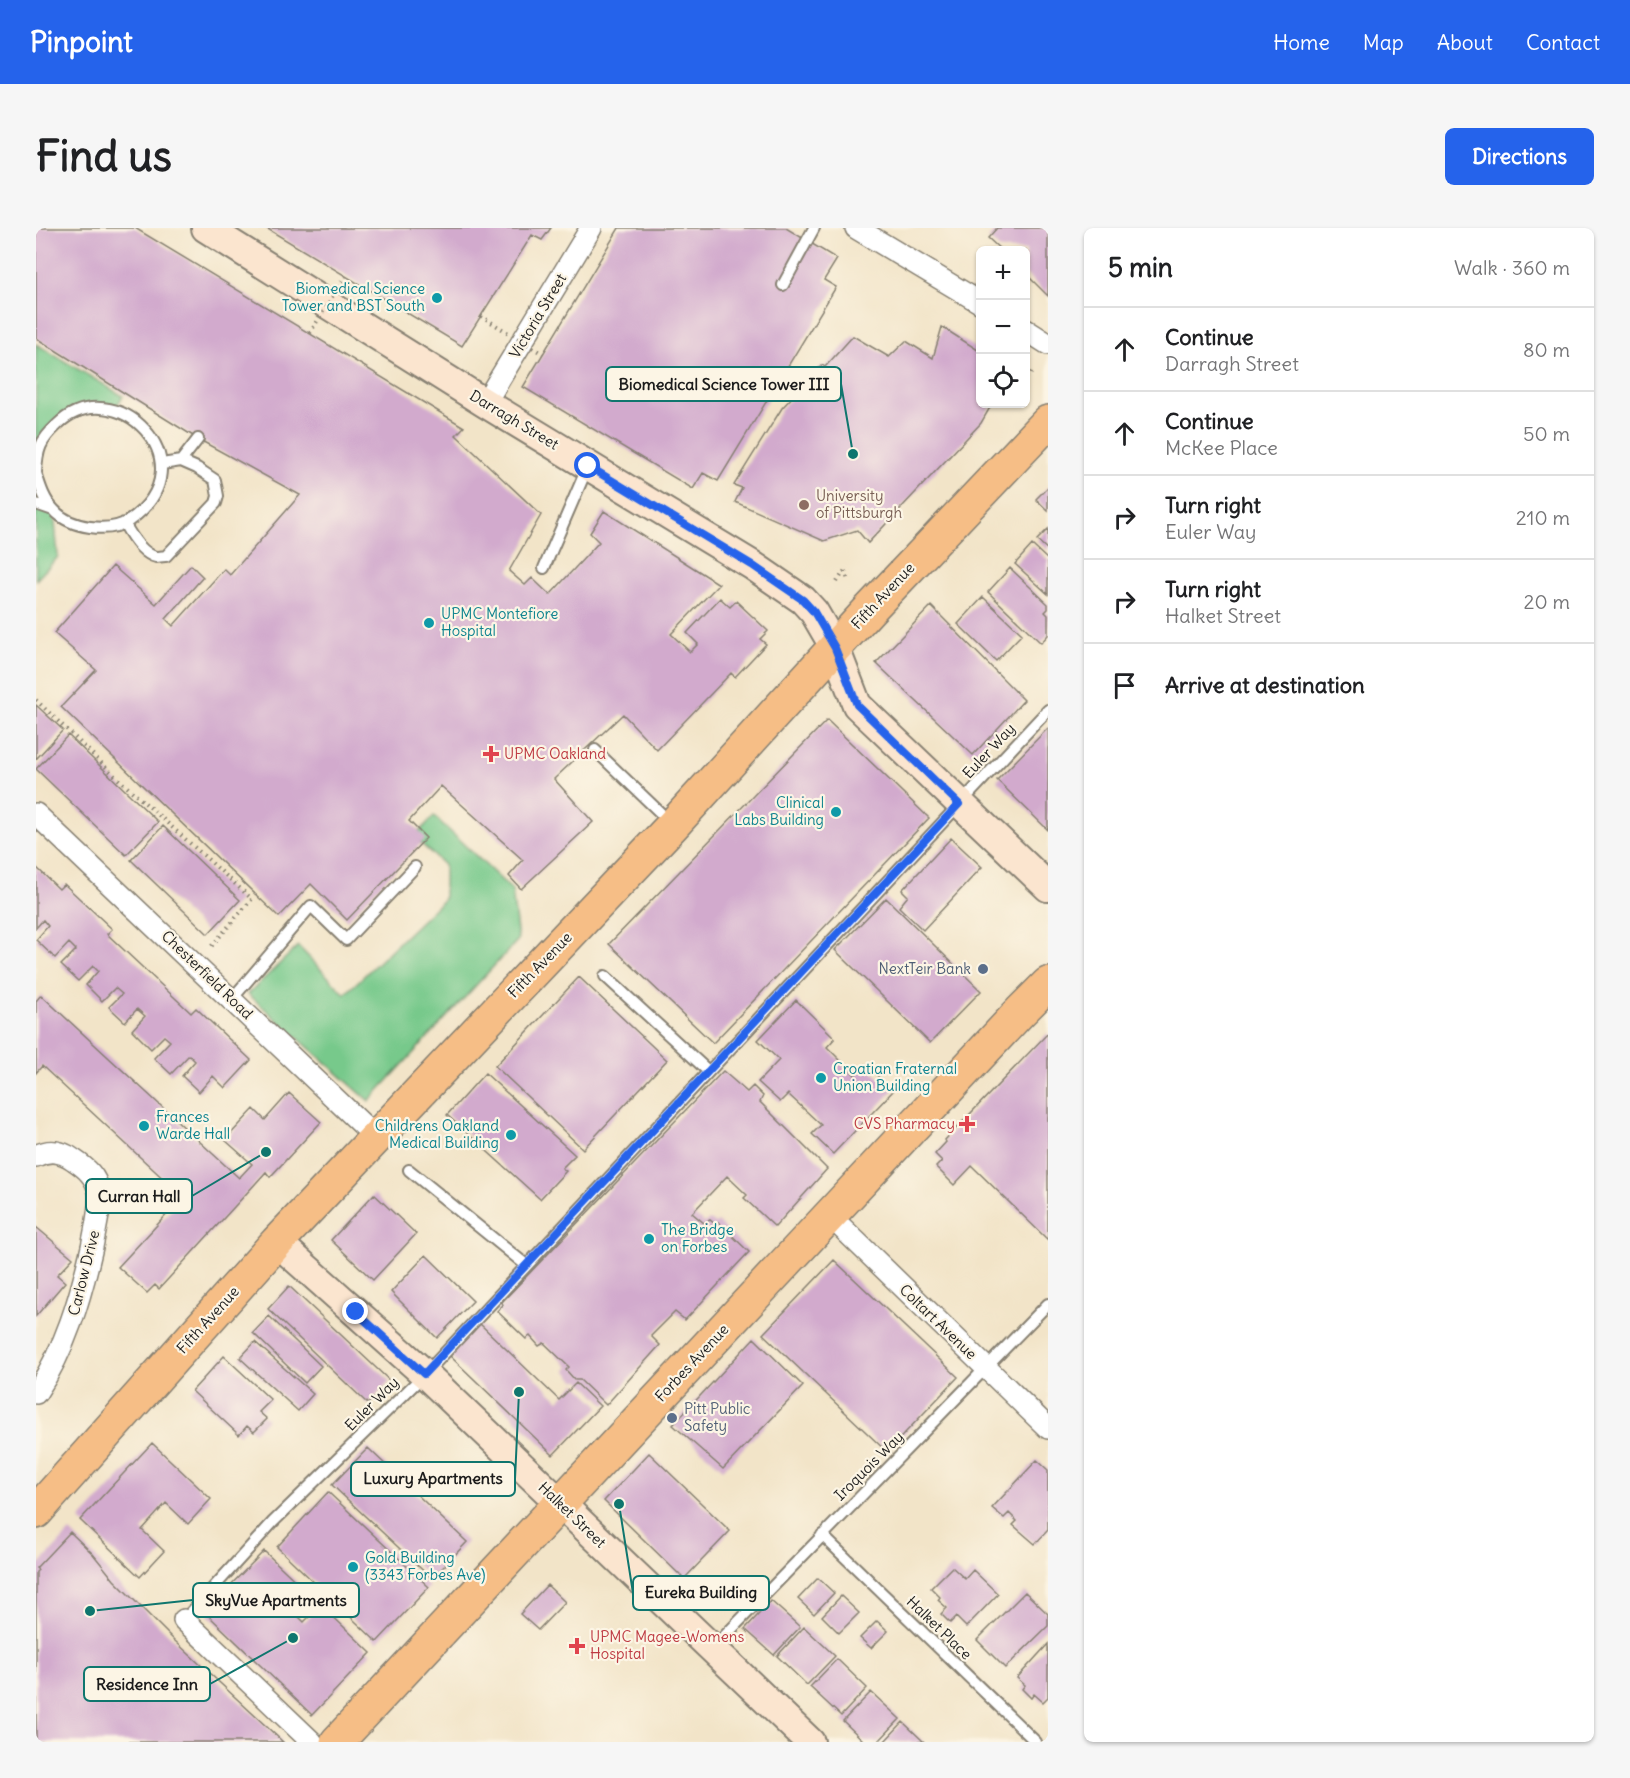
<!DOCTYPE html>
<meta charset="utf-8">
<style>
body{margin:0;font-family:Delius,sans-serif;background:#f6f6f6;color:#202124}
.controls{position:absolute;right:18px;top:18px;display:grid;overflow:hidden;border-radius:9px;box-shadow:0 2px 4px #0004}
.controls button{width:54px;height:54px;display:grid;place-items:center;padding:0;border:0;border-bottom:2px solid #e0e0e0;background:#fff;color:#202124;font:30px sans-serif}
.stop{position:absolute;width:18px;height:18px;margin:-14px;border:4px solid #2563eb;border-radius:50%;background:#fff}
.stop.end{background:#2563eb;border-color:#fff;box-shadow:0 2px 6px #0008}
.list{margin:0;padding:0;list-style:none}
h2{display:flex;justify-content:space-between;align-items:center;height:78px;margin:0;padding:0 24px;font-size:26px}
h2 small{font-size:20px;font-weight:400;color:#757577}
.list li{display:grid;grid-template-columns:39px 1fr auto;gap:18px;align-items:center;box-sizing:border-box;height:84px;padding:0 24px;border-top:2px solid #e0e0e0}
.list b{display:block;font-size:22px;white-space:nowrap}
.list p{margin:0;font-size:20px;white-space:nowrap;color:#757577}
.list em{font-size:20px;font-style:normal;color:#757577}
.icon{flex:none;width:33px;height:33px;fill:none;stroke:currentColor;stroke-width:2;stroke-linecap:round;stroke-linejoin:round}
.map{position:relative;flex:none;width:1012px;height:1514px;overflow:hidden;border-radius:9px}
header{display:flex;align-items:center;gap:36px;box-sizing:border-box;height:84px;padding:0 30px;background:#2563eb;color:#fff}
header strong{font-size:28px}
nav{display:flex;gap:33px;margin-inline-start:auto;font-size:21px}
.intro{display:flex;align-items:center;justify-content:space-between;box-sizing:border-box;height:144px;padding:0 36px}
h1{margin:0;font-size:42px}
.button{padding:15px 27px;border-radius:9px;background:#2563eb;color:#fff;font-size:21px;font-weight:700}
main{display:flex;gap:36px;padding:0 36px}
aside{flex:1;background:#fff;border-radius:9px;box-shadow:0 2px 4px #0004}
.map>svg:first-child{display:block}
</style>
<header>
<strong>Pinpoint</strong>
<nav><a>Home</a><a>Map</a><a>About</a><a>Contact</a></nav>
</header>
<div class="intro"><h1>Find us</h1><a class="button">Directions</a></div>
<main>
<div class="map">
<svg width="1012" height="1514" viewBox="0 0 1012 1514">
<rect width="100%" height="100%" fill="#fcf5e5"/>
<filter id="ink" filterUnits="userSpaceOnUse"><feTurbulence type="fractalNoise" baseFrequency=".0167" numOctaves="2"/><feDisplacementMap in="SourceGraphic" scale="12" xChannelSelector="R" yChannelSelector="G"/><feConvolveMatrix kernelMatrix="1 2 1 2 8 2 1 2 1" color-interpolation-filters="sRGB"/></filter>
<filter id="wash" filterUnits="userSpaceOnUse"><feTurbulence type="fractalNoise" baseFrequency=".008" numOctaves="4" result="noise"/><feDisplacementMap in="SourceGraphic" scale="24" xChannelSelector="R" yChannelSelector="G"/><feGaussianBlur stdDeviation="1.35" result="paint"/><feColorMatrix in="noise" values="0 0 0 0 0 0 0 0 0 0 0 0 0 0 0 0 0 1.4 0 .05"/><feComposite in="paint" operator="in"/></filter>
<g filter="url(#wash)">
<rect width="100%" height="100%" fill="#f2e4c8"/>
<path fill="#77c98b" stroke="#4a7254" stroke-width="1.5" d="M0 116 87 168 78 182 53 180 0 213Z
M0 276 18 282 22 329 0 352Z
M398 588 476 662 482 712 333 873 212 766 262 718 309 766 408 671V637L378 609Z"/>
<g id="blocks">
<path fill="#d2aacd" d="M0 0H99L428 199 420 207 505 287 473 343 489 357 496 350 514 367 563 314 554 305 568 283 683 356 635 406 654 424 662 416 651 405 684 370 694 379 700 373 732 403 724 411 730 416 699 449 695 445 621 522 587 486 518 551 557 594 485 661 473 648 487 632 405 558 373 593 390 610 311 692 275 656 243 689 25 479 60 442 18 405 77 338 120 376 155 337 167 349 130 391 137 398 188 341 194 347 264 267 162 211 0 110Z
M230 0H515L506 12 496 7 426 118Z
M583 0H750L801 31 788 52 800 59 682 253 667 245 657 261 487 159Z
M961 0H1012V68L990 46V22H965L952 10Z
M906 99 945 124V176H956L945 195 832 315 821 302 788 313 699 274 706 260 698 257 746 180 786 137 789 139 817 108 853 129 870 113 897 130Z
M1012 259V283L1000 271Z
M1012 301V322L1001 312Z
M996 317 1012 332V366L979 336Z
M974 340 1012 376V381L1009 384 1012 387V407L1005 415 952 364Z
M947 369 986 406 960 433 922 396Z
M895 378 988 472 937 527 840 435Z
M0 477 27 502 0 531Z
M791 492 893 590 677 815 573 716Z
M1012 500V602L961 552Z
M32 507 122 594 90 627 0 541Z
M127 598 204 672 172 706 95 632Z
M915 610 946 639 887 702 863 679 872 668 866 662Z
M0 639 23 661 28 656 76 701 71 706 155 785 160 780 215 832 189 860 177 848 163 864 146 848 159 833 153 827 135 846 118 830 134 813 128 808 115 821 96 802 109 788 101 781 89 794 73 779 86 766 79 760 66 773 50 757 62 743 57 738 42 753 25 737 40 722 33 715 19 730 0 712 12 698 7 692 0 700Z
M850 670 945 763 894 815 799 722Z
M543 749 631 832 547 921 459 838Z
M5 767 203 950 216 936 189 912 218 881 229 892 253 865 285 894 234 949 230 944 123 1061 119 1057 111 1065 82 1039 147 969 6 838 0 845V773Z
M760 772 799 810 791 819 819 847 829 836 857 863 797 926 776 906 785 897 752 866 744 874 722 854 743 832 722 812Z
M1012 805V1012L936 938 918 957 900 939 906 933 899 926 910 914 909 912Z
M687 843 711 864 717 858 727 868 724 874 791 941 739 999 708 970 711 967 691 948 656 985 668 995 674 992 679 996 682 994 713 1024 649 1092 639 1084 615 1108 624 1117 570 1177 544 1152H539L530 1142 533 1139 508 1115 503 1118 494 1108 490 1111 461 1083 467 1077 466 1074Z
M449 845 539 927 526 940 530 943 504 971 411 887Z
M338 966 380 1006 337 1052 295 1012Z
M0 999 37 1030 21 1047 29 1054 0 1088Z
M390 1027 437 1073 401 1110 355 1064Z
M798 1032 922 1149 851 1224 727 1106Z
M253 1058 354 1153 332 1176 232 1081Z
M233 1088 285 1138 269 1155 217 1105Z
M443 1095 523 1172 540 1155 564 1178 517 1227 413 1127Z
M718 1110 767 1158 687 1241 637 1197Z
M219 1114 277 1166 262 1183 204 1130Z
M188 1128 235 1172 223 1184 231 1191 218 1204 211 1198 203 1207 156 1163Z
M116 1215 175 1271 152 1296 130 1275 106 1302 128 1323 104 1349 44 1292Z
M332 1220 431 1314 396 1351 296 1257Z
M613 1225 694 1303 648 1351 568 1273Z
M1001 1232 1012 1242V1302L999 1316 977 1297 981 1293 973 1285 968 1290 956 1280Z
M292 1264 393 1359 341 1414 241 1319Z
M34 1304 57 1326 78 1352 139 1413 247 1514H0V1344L2 1342 0 1340Z
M228 1323 269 1362 253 1379 268 1394 285 1377 335 1425 276 1487 172 1387 182 1377 178 1374Z
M916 1339 929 1351 937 1342 962 1366 930 1399 920 1389 914 1395 905 1386 911 1380 902 1372 904 1369 895 1360Z
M782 1350 798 1365 778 1386 762 1371Z
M511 1357 529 1374 502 1402 484 1386Z
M989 1364 1012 1386V1398L969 1440 941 1412Z
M805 1368 823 1385 803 1405 786 1388Z
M735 1373 764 1399 738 1427 709 1401Z
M841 1393 852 1403 835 1420 824 1410Z
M768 1399 799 1428 771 1457 741 1428Z
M1012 1416V1469L1007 1474 998 1466 995 1470 986 1461 989 1457 981 1450Z
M801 1431 831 1460 805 1488 774 1459Z
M835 1464 864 1491 842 1514H829L807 1493Z
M867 1494 888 1514H848Z"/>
</g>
</g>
<g filter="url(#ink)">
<use href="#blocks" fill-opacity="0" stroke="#878072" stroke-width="1.5"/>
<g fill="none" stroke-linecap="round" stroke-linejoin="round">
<g stroke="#878072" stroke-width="14">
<path id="lane" d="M747 57 778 0
M145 233 162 211
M0 245C1 222 4 213 21 197 78 141 175 235 94 292 73 306 34 300 18 282 8 272 4 258 0 245
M0 276 17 282
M88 295C94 306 106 326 120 329 122 329 129 328 130 328L180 275 182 268 179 252 161 240 145 233 126 236
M508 340 552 238
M559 522 635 595
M569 748 672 843
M196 771 275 678 310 712 379 639
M373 942 490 1037
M786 1307 1000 1514
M148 1392 237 1294 389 1146 1012 482
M677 1420 1012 1076"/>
</g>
<g stroke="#878072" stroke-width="24">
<path id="street" d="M820 0 945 75
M990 102 1012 116
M449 175 555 0
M0 586 329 899 342 907
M0 928C13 921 26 923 38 932 50 940 60 948 63 964 65 980 59 1002 56 1019 44 1071 30 1120 0 1165
M794 988 1012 1200
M148 1392 276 1514"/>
</g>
<g stroke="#878072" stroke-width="32">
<path id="secondary" d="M170 0 449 175 716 337 767 372 778 384 799 420 821 477 1012 659
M241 1014 389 1146 774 1514"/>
</g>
<g stroke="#878072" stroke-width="36">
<path id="highway" d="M0 1284 241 1014 637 597 833 382 1012 194
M301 1514 984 784 1012 756"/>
</g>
<path stroke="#878072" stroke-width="4" stroke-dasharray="1.5 4.5" stroke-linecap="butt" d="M990 149 999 142
M809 343 812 352
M801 354 809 342
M0 472 80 549 216 671 173 721"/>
<use href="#lane" stroke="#fff" stroke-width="10"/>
<use href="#street" stroke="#fff" stroke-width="21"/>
<use href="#secondary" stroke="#fbe5cf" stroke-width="28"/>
<use href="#highway" stroke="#f6be86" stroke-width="33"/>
<path stroke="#878072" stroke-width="4" stroke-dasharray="1.5 4.5" stroke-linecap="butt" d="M445 88 507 126
M274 105 309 48"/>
</g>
</g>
<g fill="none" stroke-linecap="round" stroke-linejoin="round" filter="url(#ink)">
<path stroke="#2563eb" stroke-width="8" d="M320 1084 388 1146 923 576 821 477 799 420 778 384 767 372 716 337 552 238"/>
</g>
<g fill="#0f9aa8" stroke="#fcf5e5" stroke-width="2">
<circle cx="401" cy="70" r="6"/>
<circle cx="393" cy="395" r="6"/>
<circle cx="800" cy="584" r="6"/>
<circle cx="785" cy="850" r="6"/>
<circle cx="108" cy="898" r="6"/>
<circle cx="475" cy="907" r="6"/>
<circle cx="613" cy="1011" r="6"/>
<circle cx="317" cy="1339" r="6"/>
</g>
<circle fill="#8d6e63" stroke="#fcf5e5" stroke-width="2" cx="768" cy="277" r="6"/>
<g fill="#e0444e" stroke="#fcf5e5" stroke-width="2">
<path d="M452 517h6v6h6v6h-6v6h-6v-6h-6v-6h6z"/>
<path d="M928 887h6v6h6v6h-6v6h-6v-6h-6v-6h6z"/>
<path d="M538 1409h6v6h6v6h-6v6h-6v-6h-6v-6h6z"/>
</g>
<g fill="#5c6f8a" stroke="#fcf5e5" stroke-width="2">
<circle cx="947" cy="741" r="6"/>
<circle cx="636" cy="1190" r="6"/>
</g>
<g text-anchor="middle" stroke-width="4.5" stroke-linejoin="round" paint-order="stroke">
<g font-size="15" fill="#0d838f" stroke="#fcf5e5" text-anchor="start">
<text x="389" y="66" text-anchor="end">Biomedical Science<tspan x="389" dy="17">Tower and BST South</tspan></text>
<text x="405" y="391">UPMC Montefiore<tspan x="405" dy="17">Hospital</tspan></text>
<text x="788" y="580" text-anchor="end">Clinical<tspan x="788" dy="17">Labs Building</tspan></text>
<text x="797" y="846">Croatian Fraternal<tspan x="797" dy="17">Union Building</tspan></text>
<text x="120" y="894">Frances<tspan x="120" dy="17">Warde Hall</tspan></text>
<text x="463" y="903" text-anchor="end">Childrens Oakland<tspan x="463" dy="17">Medical Building</tspan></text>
<text x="625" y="1007">The Bridge<tspan x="625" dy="17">on Forbes</tspan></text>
<text x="329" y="1335">Gold Building<tspan x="329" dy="17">(3343 Forbes Ave)</tspan></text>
</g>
<g font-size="15" fill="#1c1c1c" stroke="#fcf5e5">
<text transform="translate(502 88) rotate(-59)" y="5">Victoria Street</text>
<text transform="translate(478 192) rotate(31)" y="5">Darragh Street</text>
<text transform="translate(847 368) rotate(-47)" y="5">Fifth Avenue</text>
<text transform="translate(953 523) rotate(-47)" y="5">Euler Way</text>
<text transform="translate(504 737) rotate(-46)" y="5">Fifth Avenue</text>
<text transform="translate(171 747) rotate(44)" y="5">Chesterfield Road</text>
<text transform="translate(48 1045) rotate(-76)" y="5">Carlow Drive</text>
<text transform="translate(172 1092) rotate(-48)" y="5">Fifth Avenue</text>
<text transform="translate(902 1094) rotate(44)" y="5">Coltart Avenue</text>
<text transform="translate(656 1135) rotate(-47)" y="5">Forbes Avenue</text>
<text transform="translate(336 1176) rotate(-45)" y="5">Euler Way</text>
<text transform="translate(833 1238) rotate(-45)" y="5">Iroquois Way</text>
<text transform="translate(536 1287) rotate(44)" y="5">Halket Street</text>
<text transform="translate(903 1400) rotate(44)" y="5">Halket Place</text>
</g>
<g font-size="15" fill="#785e54" stroke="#fcf5e5" text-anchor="start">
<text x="780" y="273">University<tspan x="780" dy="17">of Pittsburgh</tspan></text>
</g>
<g font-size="15" fill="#be3a42" stroke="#fcf5e5" text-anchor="start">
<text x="468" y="531">UPMC Oakland</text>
<text x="919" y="901" text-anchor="end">CVS Pharmacy</text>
<text x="554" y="1414">UPMC Magee-Womens<tspan x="554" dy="17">Hospital</tspan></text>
</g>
<g font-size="15" fill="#4e5e75" stroke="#fcf5e5" text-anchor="end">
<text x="935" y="746">NextTeir Bank</text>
<text x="648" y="1186" text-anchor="start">Pitt Public<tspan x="648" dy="17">Safety</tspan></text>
</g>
</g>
<path fill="none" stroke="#0f766e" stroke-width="2" d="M817 226L805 156M230 924L156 968M483 1164L479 1251M583 1276L597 1365M54 1383L157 1372M257 1410L174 1456"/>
<g fill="#0f766e" stroke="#fcf5e5" stroke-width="2">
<circle cx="817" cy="226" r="6"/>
<circle cx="230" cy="924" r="6"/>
<circle cx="483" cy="1164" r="6"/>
<circle cx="583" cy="1276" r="6"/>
<circle cx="54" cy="1383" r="6"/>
<circle cx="257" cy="1410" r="6"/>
</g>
<g fill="#fcf5e5" stroke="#0f766e" stroke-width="2">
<rect x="570" y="139" width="235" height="34" rx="6"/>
<rect x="50" y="951" width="106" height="34" rx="6"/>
<rect x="315" y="1234" width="164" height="34" rx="6"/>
<rect x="597" y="1348" width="136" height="34" rx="6"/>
<rect x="157" y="1355" width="166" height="34" rx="6"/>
<rect x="48" y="1439" width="126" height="34" rx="6"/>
</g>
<g font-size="16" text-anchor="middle" font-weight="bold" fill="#1c1c1c">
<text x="688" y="162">Biomedical Science Tower III</text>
<text x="103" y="974">Curran Hall</text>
<text x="397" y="1256">Luxury Apartments</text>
<text x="665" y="1370">Eureka Building</text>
<text x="240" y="1378">SkyVue Apartments</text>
<text x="111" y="1462">Residence Inn</text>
</g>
</svg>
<div class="controls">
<button>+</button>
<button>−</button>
<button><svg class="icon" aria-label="locate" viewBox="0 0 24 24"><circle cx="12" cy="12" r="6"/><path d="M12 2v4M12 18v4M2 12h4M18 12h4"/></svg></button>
</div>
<div class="stop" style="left:552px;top:238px"></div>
<div class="stop end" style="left:320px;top:1084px"></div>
</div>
<aside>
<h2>5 min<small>Walk · 360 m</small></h2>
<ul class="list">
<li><svg class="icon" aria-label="ahead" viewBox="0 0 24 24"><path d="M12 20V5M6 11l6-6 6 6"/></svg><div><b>Continue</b><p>Darragh Street</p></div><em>80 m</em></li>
<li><svg class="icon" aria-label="ahead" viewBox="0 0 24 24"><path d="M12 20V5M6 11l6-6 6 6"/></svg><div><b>Continue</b><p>McKee Place</p></div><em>50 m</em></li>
<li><svg class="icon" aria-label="right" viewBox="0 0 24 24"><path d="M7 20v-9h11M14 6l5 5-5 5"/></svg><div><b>Turn right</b><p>Euler Way</p></div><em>210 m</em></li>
<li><svg class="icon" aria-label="right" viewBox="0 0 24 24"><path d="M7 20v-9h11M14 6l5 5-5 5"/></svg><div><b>Turn right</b><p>Halket Street</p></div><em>20 m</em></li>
<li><svg class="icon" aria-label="arrive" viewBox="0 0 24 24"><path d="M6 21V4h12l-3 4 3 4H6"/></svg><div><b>Arrive at destination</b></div></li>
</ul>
</aside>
</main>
